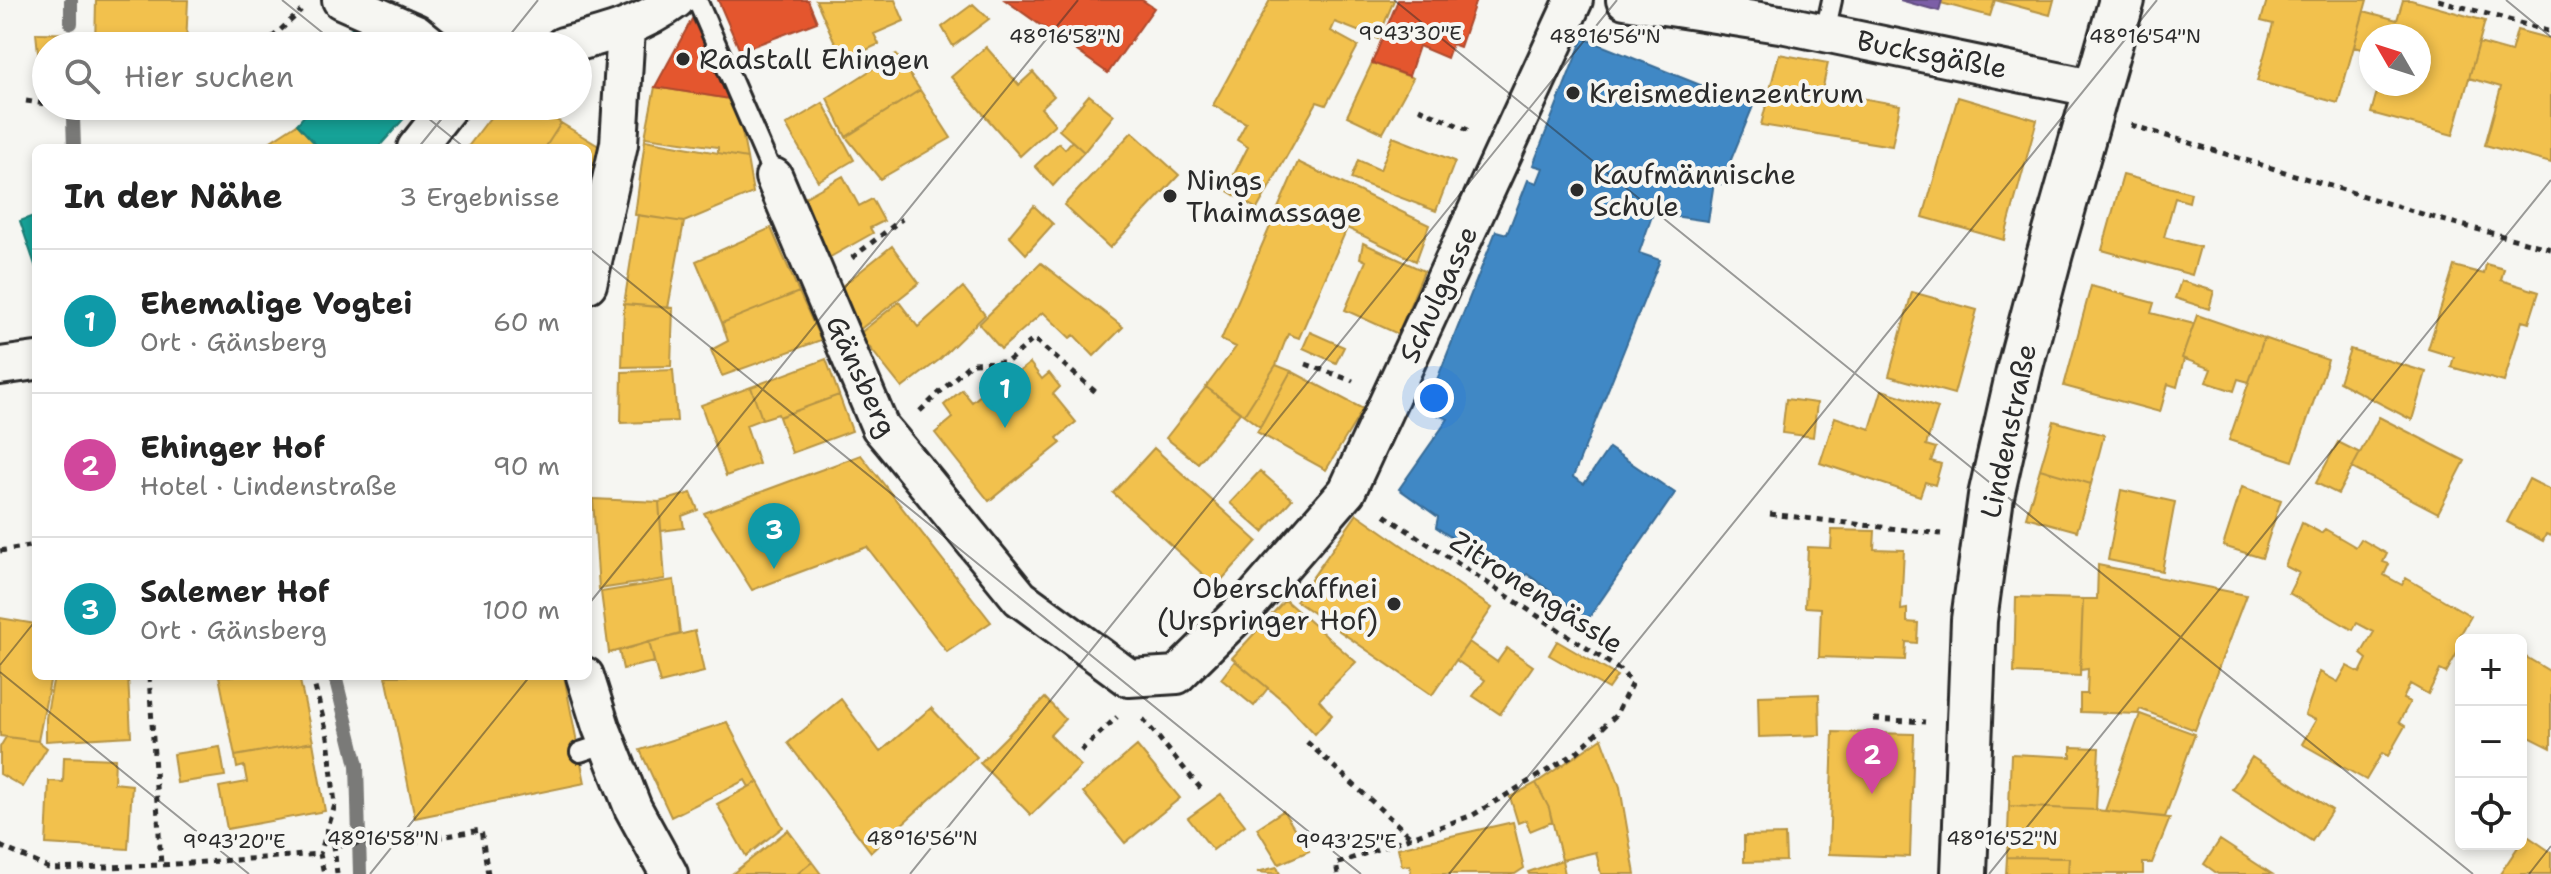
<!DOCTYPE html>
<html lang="de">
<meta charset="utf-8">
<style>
body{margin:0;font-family:"Shantell Sans",sans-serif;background:#f2f2f2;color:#222}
.controls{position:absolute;right:24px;bottom:24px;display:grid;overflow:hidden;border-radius:12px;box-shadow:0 4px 12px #0003}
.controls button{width:72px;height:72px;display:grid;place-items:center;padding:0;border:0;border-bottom:2px solid #e0e0e0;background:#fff;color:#222;font:40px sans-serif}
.compass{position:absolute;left:2359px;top:24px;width:72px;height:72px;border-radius:50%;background:#fff;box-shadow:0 4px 12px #0003;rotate:309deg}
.you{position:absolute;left:1434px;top:398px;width:28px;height:28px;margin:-20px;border:6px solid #fff;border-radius:50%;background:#1a73e8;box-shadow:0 0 0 12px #1a73e833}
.badge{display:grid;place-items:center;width:52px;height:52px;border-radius:50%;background:#ea580c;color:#fff;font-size:26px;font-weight:700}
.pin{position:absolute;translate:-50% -66px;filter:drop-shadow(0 2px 4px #0008)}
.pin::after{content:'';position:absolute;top:42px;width:28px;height:24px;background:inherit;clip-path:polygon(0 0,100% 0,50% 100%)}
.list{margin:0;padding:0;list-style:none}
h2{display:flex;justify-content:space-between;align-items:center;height:104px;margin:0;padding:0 32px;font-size:34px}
h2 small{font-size:26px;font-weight:400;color:#767676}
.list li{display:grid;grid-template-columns:52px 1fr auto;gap:24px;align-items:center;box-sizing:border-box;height:144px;padding:0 32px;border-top:2px solid #e0e0e0}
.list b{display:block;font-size:30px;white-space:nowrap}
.list p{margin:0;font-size:26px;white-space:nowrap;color:#767676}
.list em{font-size:26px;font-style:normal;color:#767676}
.icon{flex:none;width:44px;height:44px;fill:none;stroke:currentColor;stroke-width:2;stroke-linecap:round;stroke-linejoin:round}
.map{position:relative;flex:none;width:2551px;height:874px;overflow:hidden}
.search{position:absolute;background:#fff;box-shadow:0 4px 12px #0003;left:32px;top:32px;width:560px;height:88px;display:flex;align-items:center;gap:20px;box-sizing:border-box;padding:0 28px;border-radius:44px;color:#767676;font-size:30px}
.panel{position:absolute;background:#fff;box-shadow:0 4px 12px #0003;left:32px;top:144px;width:560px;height:536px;border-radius:12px}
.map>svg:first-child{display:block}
</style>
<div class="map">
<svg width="2551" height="874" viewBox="0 0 2551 874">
<rect width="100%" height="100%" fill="#f6f6f2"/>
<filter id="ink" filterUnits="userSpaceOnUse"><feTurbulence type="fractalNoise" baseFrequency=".0125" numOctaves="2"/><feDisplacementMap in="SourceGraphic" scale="16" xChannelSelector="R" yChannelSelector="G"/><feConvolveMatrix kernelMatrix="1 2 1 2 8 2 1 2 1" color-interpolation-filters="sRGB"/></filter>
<g filter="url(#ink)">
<path fill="#f2c14e" stroke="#b69444" stroke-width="2" d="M96 0H188L186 46H95Z
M816 0H895L904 21 874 34 879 44 843 61Z
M1270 0H1394L1378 39 1335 22 1331 31 1358 46 1326 105 1317 102 1257 209 1226 190 1248 147 1237 140 1246 123 1213 105Z
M1942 0H2054L2050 15 1995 0 1990 16 1941 3Z
M2267 0H2367L2338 103 2257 81 2273 24 2261 21Z
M2403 0H2411L2485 21 2453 135 2371 113 2379 84H2419V36H2371V51L2354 47 2364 11 2397 20Z
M973 4 989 19 953 46 942 27Z
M2517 30 2551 39V163L2485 145 2501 87 2469 78 2479 43 2511 52Z
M36 33 96 34 95 46H46V82L41 81Z
M986 47 1019 85 1033 72 1054 96 1041 108 1055 124 1020 156 951 77Z
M896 54 920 90 846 137 827 98Z
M1779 54 1828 63 1822 91 1900 105 1892 146 1761 125Z
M1372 63 1413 78 1383 133 1347 116Z
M655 87 736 100 747 158 718 153V147L645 137Z
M920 90 951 138 880 179 846 137Z
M1089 95 1114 115 1084 152 1059 130Z
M1958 97 2037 120 2004 240 1923 217Z
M823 103 854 160 818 181 786 125Z
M499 106H537L561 123 545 148H467Z
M561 123 605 150 588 195V148H545Z
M297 124 319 148H260Z
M1132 132 1179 175 1110 248 1064 205Z
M1393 137 1455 161 1436 211 1351 179 1358 160 1380 170Z
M645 140 747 158 753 193 684 222 635 215Z
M1072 141 1084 152 1053 186 1035 166 1059 143 1065 149Z
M1298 162 1429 225 1416 261 1347 228 1299 338 1288 334 1276 365 1244 415 1206 387 1236 347 1221 340Z
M2123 175 2191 193 2189 202 2175 198 2164 237 2200 247 2192 275 2102 250Z
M843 176 859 206 872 199 884 221 870 228 873 233 825 260 793 204Z
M1034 206 1053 224 1026 254 1009 236Z
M638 215 684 222 668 308 624 304Z
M771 228 799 292 722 323 696 261Z
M1363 243 1424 271 1398 334 1345 310 1366 261 1360 258Z
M892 246 919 283 858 331 837 290Z
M1041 263 1123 327 1094 356 1074 335 1070 338 1043 312 1001 349 979 324Z
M2486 264 2504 269 2501 280 2539 292 2529 323 2522 321 2504 382 2451 367 2454 357 2428 349 2454 266 2484 274Z
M2181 281 2214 291 2209 309 2175 298Z
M2091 286 2154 303 2151 313 2194 324 2182 358 2184 359 2177 387 2168 384 2160 412 2064 386Z
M963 287 985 315 939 360 902 388 859 334 899 302 918 327Z
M799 292 821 340 722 376 711 350 728 341 722 323Z
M1912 292 1977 310 1954 394 1889 376Z
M624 304 673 308 671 366 622 367Z
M2197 315 2264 338 2249 382 2238 379 2234 391 2206 382 2211 369 2182 358Z
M1310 332 1344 347 1336 363 1303 348Z
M2264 338 2328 360 2293 461 2229 440Z
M2350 349 2426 372 2412 420 2339 382Z
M826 359 839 395 779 417 778 414 762 419 751 387Z
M1030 363 1042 379 1049 373 1060 387 1053 394 1076 422 1057 438 1061 443 989 501 935 433 953 418 944 405 962 390 972 402 1008 373 1011 378Z
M1276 365 1291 371 1260 427 1244 415Z
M673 370 677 421 621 423 622 372Z
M1291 371 1363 409 1326 470 1257 432Z
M751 387 762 419 746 425 759 464 726 476 701 405Z
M1206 387 1240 413 1198 463 1166 438Z
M1882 390 1938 408 1926 445 1936 448 1931 461 1941 464 1935 485 1925 482 1920 496 1820 463 1835 417 1870 429Z
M839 395 852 431 792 453 779 417Z
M1786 399 1817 403 1813 437 1782 433Z
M2379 417 2465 461 2438 513 2352 468Z
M2054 421 2104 435 2091 484 2040 469Z
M2338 442 2360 453 2338 494 2316 483Z
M1154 448 1257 541 1216 586 1113 493Z
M861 455 991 622 947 652 867 547 752 590 704 513Z
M2040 469 2091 484 2077 531 2026 517Z
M1260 471 1292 499 1263 532 1230 503Z
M2529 479 2551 490V536L2546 534 2543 541 2507 522Z
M2242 487 2281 500 2262 558 2223 546Z
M2121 490 2175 502 2162 571 2108 560Z
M691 493 698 510 682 516 684 528 661 531 659 502Z
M593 499 659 502 665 579 599 589Z
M1357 514 1492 608 1432 695 1296 601Z
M2302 523 2321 533 2325 529 2356 547 2361 539 2387 554 2383 562 2389 564 2384 575 2402 585 2406 578 2471 616 2458 639 2461 640V646L2446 673 2440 670 2428 694 2410 684 2403 699 2410 702 2399 722 2405 726 2388 756 2382 753 2366 780 2302 744 2316 720 2305 715 2320 672 2338 682 2347 666 2360 673 2367 659 2361 654 2374 632 2357 623 2353 630 2289 593 2299 573 2285 566Z
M1832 530 1875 531 1874 549 1904 550 1901 610 1907 609V622L1918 623 1917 643 1906 642 1905 660 1819 657 1821 608 1805 607 1808 547 1831 548Z
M2098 565 2246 595 2195 730 2140 709 2138 714 2080 712V694H2087L2088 669 2080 670 2083 599H2097Z
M674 580 680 634 609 653 601 592Z
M2016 597 2083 599 2080 676 2014 673Z
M1285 600 1356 662 1319 700 1332 715 1315 734 1286 703 1232 658Z
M0 618 36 624V676H51L38 741 0 736Z
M695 631 704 672 660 683 649 642Z
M1557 641 1617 676 1608 689 1549 655Z
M649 642 654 662 623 669 619 651Z
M1469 642 1497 662 1507 648 1533 666 1500 714 1473 696 1485 680 1456 660Z
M2521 654 2551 672V748L2521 733Z
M1235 661 1268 688 1254 706 1221 679Z
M54 676H128L131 736 46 741V718Z
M219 676H299L313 742 235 756Z
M386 676H564L585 783 415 818Z
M1819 694 1820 735 1759 737 1758 696Z
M1045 698 1065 719 1050 735 1081 766 1031 815 980 763Z
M841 699 880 752 931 708 977 757 871 852 788 743Z
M2140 714 2195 734 2165 817 2105 811Z
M727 722 758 782 749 787 745 780 671 817 640 750Z
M1833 732 1914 734 1910 857 1829 854Z
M6 737 38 741 47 748 23 787 0 774V747Z
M1602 738 1620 787 1635 874H1601L1596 852 1562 860 1549 808 1536 783Z
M313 742 325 811 227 829 219 787 247 782 244 766 237 768 235 756Z
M1137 746 1180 798 1125 843 1083 792Z
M220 747 225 776 177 783 173 754Z
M2071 747 2099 748 2096 810 2009 806 2011 754 2071 757Z
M64 757 115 759 114 783 132 785 128 849 46 844 49 781 63 782Z
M2252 757 2332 810 2312 841 2232 789Z
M758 782 783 827 746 856 717 804Z
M1536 783 1549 808 1552 822 1530 831 1526 820 1518 823 1510 797Z
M1221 794 1245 825 1213 850 1188 818Z
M2009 806 2096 810 2170 818 2152 863H2143V874H2068L2069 858 2007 857Z
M1283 811 1309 851 1279 864 1257 828Z
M1513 822 1524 868 1515 874H1411L1410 865 1402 866 1398 848Z
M788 830 812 862 797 874H732Z
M1785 835 1786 861 1744 862V836Z
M2526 835 2551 852V874H2500Z
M2220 840 2272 874H2218L2204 864Z
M2007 857 2069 858 2068 874H2006Z
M1562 860 1565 874H1529L1528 872Z
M812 862 821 874H797Z
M1277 867 1280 874 1257 872Z"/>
<path fill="#e4572e" stroke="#ac4a2d" stroke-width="2" d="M718 0H808L817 22 740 51Z
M1005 0H1142L1154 8 1108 73Z
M1398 0H1476L1460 47 1452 44 1447 58 1419 46 1409 76 1372 63Z
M692 19 720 65 736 100 655 87Z"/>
<path fill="#7b5ea7" stroke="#634f82" stroke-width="2" d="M1900 0H1942L1939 11Z"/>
<path fill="#3f88c5" stroke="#396c97" stroke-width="2" d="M1583 38 1753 106 1721 184 1714 182 1708 221 1653 213 1639 253 1660 260 1573 477 1584 484 1609 448 1675 493 1588 619 1527 574 1520 584 1436 527 1438 517 1399 489 1448 419 1425 410 1496 231 1507 234 1528 180 1537 183 1543 168 1533 165Z"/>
<path fill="#17a398" stroke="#1d7f77" stroke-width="2" d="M354 25 372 39H404L411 46H338Z
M313 106H415L378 148H319L297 124Z
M36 215V268L20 221Z"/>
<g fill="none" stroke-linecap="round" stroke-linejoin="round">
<path stroke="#7a7a78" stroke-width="14" d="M71 0V23
M73 118 74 148
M335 676 357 765 360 874"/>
<g stroke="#2b2b2b" stroke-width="24">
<path id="service" d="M697 0 774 177
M1825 32 1832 0
M580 752 607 743"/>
</g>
<g stroke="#2b2b2b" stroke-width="42">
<path id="minor" d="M341 0 416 33 432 46
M1625 0 1786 25 2096 89
M563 46C604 35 641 26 676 0
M416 148 449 106
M774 177 880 427 891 440 1020 598 1129 678 1177 675 1248 605 1347 491 1574 0
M588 284 619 144 626 29
M0 366 36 361
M585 676 601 727 633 808 669 874"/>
</g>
<g stroke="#2b2b2b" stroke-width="50">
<path id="tertiary" d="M1964 874 1974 620 1991 496 2020 367 2050 253 2122 0"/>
</g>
<path stroke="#2b2b2b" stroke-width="5" stroke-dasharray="6 6" stroke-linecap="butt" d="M2438 0 2551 32
M263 46 301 11
M26 101 46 104
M130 106 192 110 197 106
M1419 108 1468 130
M2131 125 2439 219 2551 249
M852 258 902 219
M1306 364 1353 381
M920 411 971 363 1007 362 1034 339 1098 394
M1770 514 1941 534
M0 551 36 545
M149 676 161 865
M312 676 328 737 335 805 320 854
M1143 719 1202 790
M1874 719 1925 722
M1307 742 1411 837
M1081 751 1117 717
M0 846 51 869 161 865 320 854 324 874
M337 874 334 845 418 841 481 830 488 874
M1338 874 1336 864 1473 815 1576 753 1615 716 1632 683 1620 670 1381 513"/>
<use href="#service" stroke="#f6f6f2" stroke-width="18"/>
<use href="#minor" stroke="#f6f6f2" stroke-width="36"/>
<use href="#tertiary" stroke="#f6f6f2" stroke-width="44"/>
</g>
</g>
<path fill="none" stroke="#2b2b2b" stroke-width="2" stroke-opacity="0.45" d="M282 0 339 46M1394 0 2473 874M2506 0 2551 37M501 46 538 0M413 106 465 148M418 148 452 106M588 248 1361 874M588 605 1078 0M0 665 36 620M0 672 249 874M370 874 530 676M910 874 1617 0M1449 874 2157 0M1989 874 2551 180M2529 874 2551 846"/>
<g fill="#2b2b2b" stroke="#f6f6f2" stroke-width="3">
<circle cx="683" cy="59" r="8"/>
<circle cx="1573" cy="93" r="8"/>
<circle cx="1577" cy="190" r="8"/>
<circle cx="1170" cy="196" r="8"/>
<circle cx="1394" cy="604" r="8"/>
</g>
<g text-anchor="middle" stroke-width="8" stroke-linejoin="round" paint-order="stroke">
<g font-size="28" fill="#2b2b2b" stroke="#f6f6f2">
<text transform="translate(1932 54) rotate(11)" y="10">Bucksgäßle</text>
<text transform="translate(1438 294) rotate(-65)" y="10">Schulgasse</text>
<text transform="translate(862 376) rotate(65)" y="10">Gänsberg</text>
<text transform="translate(2008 431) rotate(-78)" y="10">Lindenstraße</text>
<text transform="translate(1537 592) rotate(33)" y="10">Zitronengässle</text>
</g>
<g font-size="28" fill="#2b2b2b" stroke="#f6f6f2" text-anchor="start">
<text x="699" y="69">Radstall Ehingen</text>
<text x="1589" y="103">Kreismedienzentrum</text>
<text x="1593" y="184">Kaufmännische<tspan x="1593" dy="32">Schule</tspan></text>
<text x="1186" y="190">Nings<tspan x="1186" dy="32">Thaimassage</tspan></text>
<text x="1378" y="598" text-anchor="end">Oberschaffnei<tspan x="1378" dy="32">(Urspringer Hof)</tspan></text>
</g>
</g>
<g font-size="20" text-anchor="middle" fill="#2b2b2b" stroke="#f6f6f2" stroke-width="8" stroke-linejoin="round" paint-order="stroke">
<text x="1410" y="40">9°43'30"E</text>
<text x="1065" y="43">48°16'58"N</text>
<text x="1605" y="43">48°16'56"N</text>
<text x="2145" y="43">48°16'54"N</text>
<text x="383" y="845">48°16'58"N</text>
<text x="922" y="845">48°16'56"N</text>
<text x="2002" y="845">48°16'52"N</text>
<text x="234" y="848">9°43'20"E</text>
<text x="1346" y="848">9°43'25"E</text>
</g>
</svg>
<div class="controls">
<button>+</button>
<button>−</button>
<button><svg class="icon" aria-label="locate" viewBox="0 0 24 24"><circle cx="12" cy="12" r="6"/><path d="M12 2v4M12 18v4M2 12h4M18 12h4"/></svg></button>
</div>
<svg class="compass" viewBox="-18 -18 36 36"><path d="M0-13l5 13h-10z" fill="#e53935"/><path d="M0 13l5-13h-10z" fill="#767676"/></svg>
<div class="you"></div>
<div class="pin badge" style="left:1005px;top:428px;background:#0f9aa8">1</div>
<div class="pin badge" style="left:1872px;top:794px;background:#d1479c">2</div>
<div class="pin badge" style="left:774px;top:569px;background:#0f9aa8">3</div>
<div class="search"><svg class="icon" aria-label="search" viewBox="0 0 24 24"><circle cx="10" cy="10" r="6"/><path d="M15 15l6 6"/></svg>Hier suchen</div>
<section class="panel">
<h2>In der Nähe<small>3 Ergebnisse</small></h2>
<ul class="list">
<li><span class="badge" style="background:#0f9aa8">1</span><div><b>Ehemalige Vogtei</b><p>Ort · Gänsberg</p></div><em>60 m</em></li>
<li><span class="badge" style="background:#d1479c">2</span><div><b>Ehinger Hof</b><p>Hotel · Lindenstraße</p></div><em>90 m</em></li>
<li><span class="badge" style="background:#0f9aa8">3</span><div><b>Salemer Hof</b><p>Ort · Gänsberg</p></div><em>100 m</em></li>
</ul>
</section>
</div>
